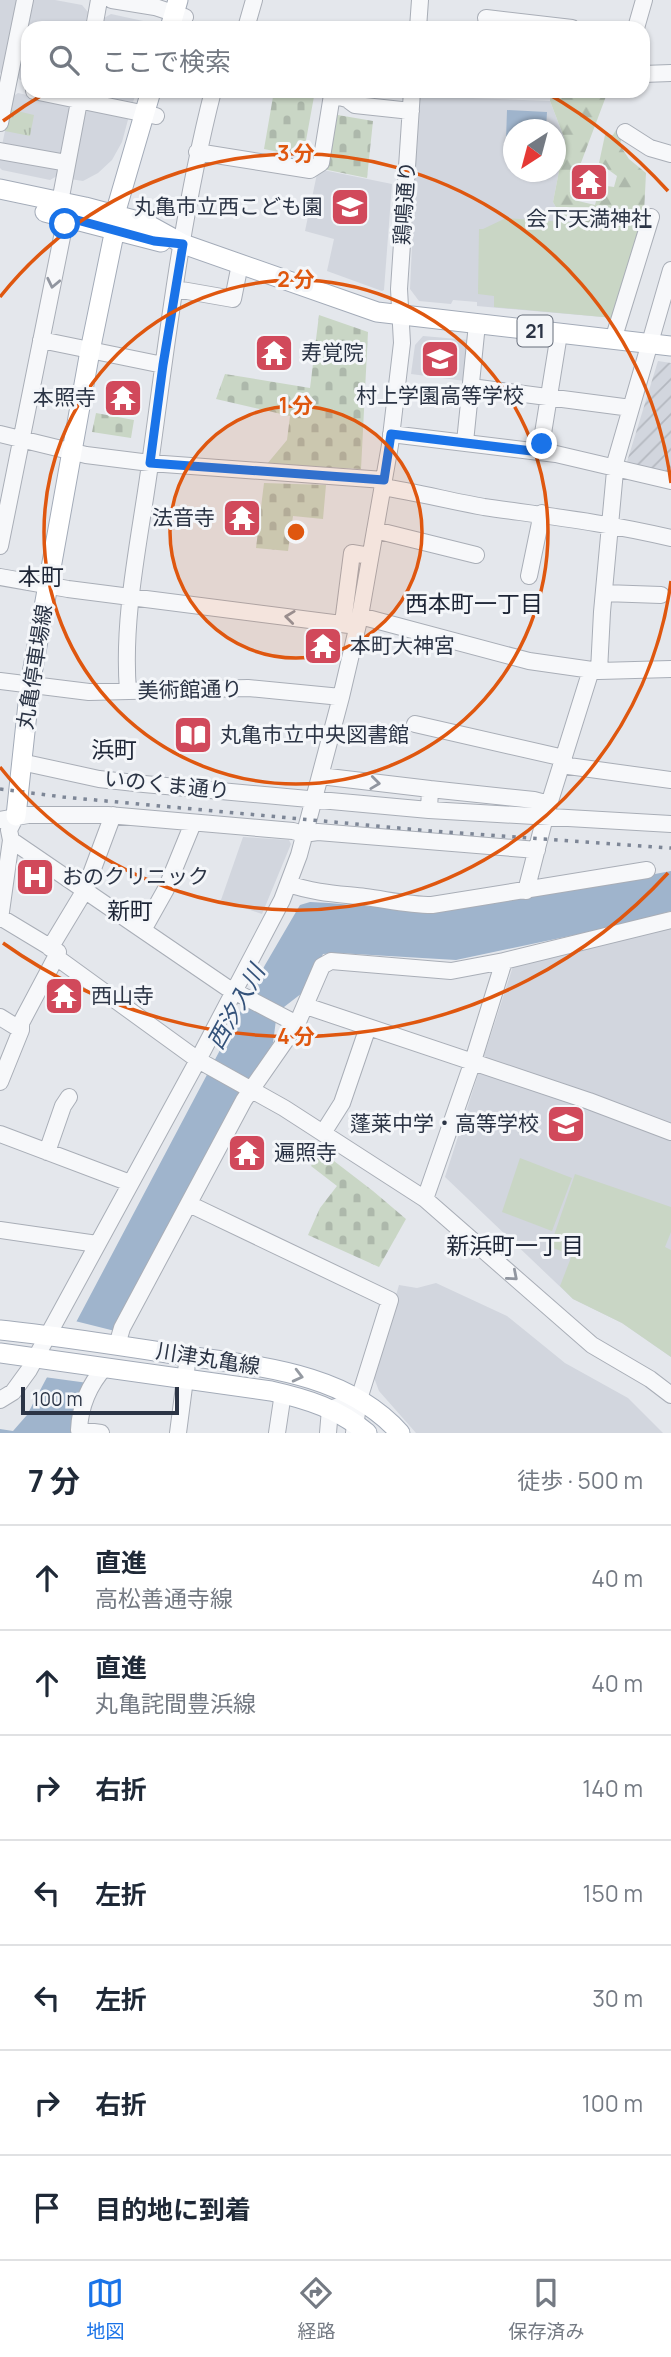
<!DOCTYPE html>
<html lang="ja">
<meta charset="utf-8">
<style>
body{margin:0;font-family:Manrope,"Noto Sans JP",sans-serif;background:#f6f6f7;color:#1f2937}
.compass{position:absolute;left:503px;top:119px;width:63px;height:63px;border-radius:50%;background:#fff;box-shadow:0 2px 5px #0004;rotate:216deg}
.scale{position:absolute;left:21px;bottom:18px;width:158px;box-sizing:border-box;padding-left:7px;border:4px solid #2b3445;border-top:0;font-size:19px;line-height:24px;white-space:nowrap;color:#2b3445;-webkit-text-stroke:5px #f4f6f9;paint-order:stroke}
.stop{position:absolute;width:21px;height:21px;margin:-16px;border:5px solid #1a73e8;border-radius:50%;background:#fff}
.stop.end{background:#1a73e8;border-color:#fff;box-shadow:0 2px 7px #0008}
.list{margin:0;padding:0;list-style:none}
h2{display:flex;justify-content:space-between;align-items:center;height:91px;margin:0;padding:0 28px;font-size:30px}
h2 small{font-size:23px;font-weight:400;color:#747a83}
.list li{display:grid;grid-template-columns:46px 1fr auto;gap:21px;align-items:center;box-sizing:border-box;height:105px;padding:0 28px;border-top:2px solid #e0e1e3}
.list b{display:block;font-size:26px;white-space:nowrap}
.list p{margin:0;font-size:23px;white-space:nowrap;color:#747a83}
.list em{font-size:23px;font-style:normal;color:#747a83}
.icon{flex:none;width:38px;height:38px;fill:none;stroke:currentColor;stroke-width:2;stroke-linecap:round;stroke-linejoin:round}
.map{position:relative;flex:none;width:671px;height:1433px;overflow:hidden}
.search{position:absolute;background:#fff;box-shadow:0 2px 5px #0004;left:21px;right:21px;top:21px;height:77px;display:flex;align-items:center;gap:18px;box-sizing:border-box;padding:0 24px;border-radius:21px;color:#747a83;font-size:26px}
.sheet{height:826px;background:#fff}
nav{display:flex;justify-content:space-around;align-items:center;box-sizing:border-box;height:98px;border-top:2px solid #e0e1e3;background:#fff;font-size:19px;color:#747a83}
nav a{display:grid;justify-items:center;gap:4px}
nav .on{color:#1a73e8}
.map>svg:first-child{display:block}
</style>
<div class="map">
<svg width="671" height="1433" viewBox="0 0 671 1433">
<defs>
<pattern id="industrial-furrows" width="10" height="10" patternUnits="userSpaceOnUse" patternTransform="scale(1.75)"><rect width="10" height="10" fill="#d2d6de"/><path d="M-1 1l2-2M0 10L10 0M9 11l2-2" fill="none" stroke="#b4b8c0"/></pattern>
<pattern id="grass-tufts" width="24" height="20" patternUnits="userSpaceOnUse" patternTransform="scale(1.75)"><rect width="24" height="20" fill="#c9d6c5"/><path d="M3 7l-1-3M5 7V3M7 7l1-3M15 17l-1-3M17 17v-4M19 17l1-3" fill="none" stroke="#adb8ab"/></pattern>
<pattern id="forest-firs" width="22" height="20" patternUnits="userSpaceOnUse" patternTransform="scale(1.75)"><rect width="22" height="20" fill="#c9d6c5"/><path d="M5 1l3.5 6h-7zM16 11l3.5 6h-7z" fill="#adb8ab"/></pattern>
<pattern id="cemetery-stones" width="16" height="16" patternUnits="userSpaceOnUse" patternTransform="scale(1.75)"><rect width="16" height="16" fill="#c9d6c5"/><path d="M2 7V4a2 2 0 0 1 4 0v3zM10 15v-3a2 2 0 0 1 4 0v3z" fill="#adb8ab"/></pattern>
</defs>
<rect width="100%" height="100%" fill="#e4e7ec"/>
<path fill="#d2d6de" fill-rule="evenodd" d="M0 0H18L3 72 0 73Z
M33 0H55L82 5 88 12 85 28H28V81L20 80 16 75Z
M111 14 157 24 156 28H102L104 18Z
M92 91H137L133 102 94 95Z
M419 91 471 95 472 98 550 101 565 140 553 202 563 220 644 227 614 318 477 306V302L453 300 451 304 419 301 410 289ZM514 130H556V172H514Z
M18 93 65 103 70 110 57 176 50 180 2 170 0 168V155L12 97Z
M92 108 129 116 122 142 112 160 98 173 83 181 70 179 84 113Z
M318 169 392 184 384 290 382 291 327 271 334 239 305 231Z
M423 336 469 340 465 381 411 374 415 345Z
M243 837 289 840 291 844 262 914 221 900Z
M671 925V1357L622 1323 573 1299 445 1177 514 963Z
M436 1283 507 1316 565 1363 628 1398 663 1433H416L379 1391 373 1375 399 1285 417 1288Z"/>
<path fill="url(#industrial-furrows)" d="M658 361 671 363V474L626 465Z"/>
<path fill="url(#grass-tufts)" d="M9 109 34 115 30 136 5 131Z"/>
<path fill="url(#forest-firs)" d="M551 91H608L570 192 574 200 595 205 600 185 614 187 617 176 599 163 605 135H613L616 130 623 132 620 145 629 159 646 173 644 213 637 214 634 226 563 220 553 202 565 140 550 101Z"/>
<path fill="url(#cemetery-stones)" d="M274 91H315L303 157 264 149Z
M332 114 373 121 367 178 323 169Z
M319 315 368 332 361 469 267 464 287 440 290 416 216 399 225 374 310 388Z
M96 413 134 420 131 438 92 432Z
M264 483 326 485 323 519 293 516 288 551 256 548Z
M321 1151 373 1191 406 1219 379 1267 308 1235 320 1208 337 1186 311 1166Z"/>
<path fill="#c9d6c5" d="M506 218 644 227 614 318 494 307V296L478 294 479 229H483Z
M520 1158 572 1178 552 1231 502 1212Z
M575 1174 671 1207V1232L665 1247 671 1250V1357L622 1323 573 1299 560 1286 572 1255 550 1247Z"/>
<path fill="#9fb4cc" d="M507 110 547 112 546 129 514 130 513 141 506 140Z
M671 871V911L617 926 456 960 338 953 323 954 306 990 284 1007 276 1020 273 1043 255 1072 89 1378 72 1433H0V1429L13 1431 27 1415 265 965 300 905 310 902 329 903 399 909 570 890Z"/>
<path fill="#e4e7ec" d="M75 1321 115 1331 88 1383 44 1377Z"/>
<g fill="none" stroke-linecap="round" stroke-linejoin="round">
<g stroke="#a9aeb7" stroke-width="18">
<path id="minor" d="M112 0 155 7 185 17
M486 18 572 28
M94 28 99 0
M246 28 254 0
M418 28 420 0
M636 28 644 0
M643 74 671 73
M34 91 156 116
M0 123 25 0
M625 132 650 148 671 154
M0 151 67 163
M197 152 310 170 321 163 332 95 347 99 355 105 411 111
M60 202 81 91
M176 289 233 299 240 264
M41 340 163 365
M613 340 651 217
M471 387 631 408
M0 434 86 455 150 463 384 480
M391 434 556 454 671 481
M465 442 477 324
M540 452 559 334
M382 487C416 492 450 501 484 507 547 516 609 523 671 538
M375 530 476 555
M0 546 66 217
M529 576 542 513
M0 577 68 589 357 626
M604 593 661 595
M360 616 529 661 599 671 671 669
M343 623 352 553 370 556
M599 671 602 612 616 460 671 270
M0 681 89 692 248 688 341 697
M128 691C122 616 140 539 150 464 167 340 182 212 213 91
M415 724 564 758
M21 762 99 779 144 784 429 810 671 824
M561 765 671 780
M320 776 430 789
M429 810 430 789 534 800 549 804
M16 816 9 830 11 840 226 987 297 1024
M0 820 28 815H108L293 831 303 834 318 832 537 850
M289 884C314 893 340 894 365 897 388 900 409 905 432 905L647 870
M526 891 545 817 591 670
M0 917 58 952 56 957 198 1060 284 1108 425 1199 592 1345 650 1379 671 1395
M0 919 11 840
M143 930 166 889 193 823
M50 948 85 890 113 815
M306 1006 589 1101 671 1132
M0 1017 21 1030
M0 1082 21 1030V1023L56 957
M323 1133 342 1103 368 1027
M0 1134 130 1183
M47 1152 63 1106 69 1097
M425 1199 473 1061 504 961
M189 1204 390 1300 359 1399 354 1433
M0 1230 97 1244
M117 1345 122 1328 244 1100 297 1024 322 966 331 961 451 971 504 961 671 920
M0 1400 13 1392 29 1370 198 1060 282 900 299 855 341 697 360 616 390 445 402 343 399 289 412 91
M101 1433 79 1430C80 1406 89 1385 105 1367
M178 1433 188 1356
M277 1433 283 1393
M328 1433 330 1409 359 1399"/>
</g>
<g stroke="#a3abb8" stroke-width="21">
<path id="major" d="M170 28 178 0
M0 189 85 207 145 223 183 244 377 312 671 346
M45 212 161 242
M16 816 30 685 90 351 115 229V214L151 91
M0 1330C58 1336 116 1345 174 1354 251 1366 344 1370 400 1433
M0 1353 271 1391C307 1399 339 1409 367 1433"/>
</g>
<use href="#minor" stroke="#f7f8fa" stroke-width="16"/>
<use href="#major" stroke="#fff" stroke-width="19"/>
<path stroke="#7d8696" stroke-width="3.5" stroke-dasharray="3.5 7" stroke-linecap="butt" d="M0 789 63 797 431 831 671 848"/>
</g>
<defs><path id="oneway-chevron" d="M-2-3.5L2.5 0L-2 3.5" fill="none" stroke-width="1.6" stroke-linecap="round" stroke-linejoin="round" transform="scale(1.75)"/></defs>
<g stroke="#9196a0">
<use href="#oneway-chevron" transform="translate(53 283) rotate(102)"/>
<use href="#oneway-chevron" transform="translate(290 617) rotate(-173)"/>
<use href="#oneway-chevron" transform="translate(375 783) rotate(7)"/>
<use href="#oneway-chevron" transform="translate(513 1276) rotate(41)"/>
</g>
<use stroke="#959aa2" href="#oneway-chevron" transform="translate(298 1376) rotate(14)"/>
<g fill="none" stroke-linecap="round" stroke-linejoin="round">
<path stroke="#1a73e8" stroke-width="9" d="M65 224 66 217 154 241 183 244 163 365 150 463 384 480 391 434 540 452 542 444"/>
</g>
<circle cx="296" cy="532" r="126" fill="#df570f" fill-opacity=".12"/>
<g fill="none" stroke="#df570f" stroke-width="3.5">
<circle cx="296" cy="532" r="126"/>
<circle cx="296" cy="532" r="252"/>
<path d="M671 581A378 378 0 0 1 0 767M0 297A378 378 0 0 1 671 483"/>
<path d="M668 873A505 505 0 0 1 3 943M3 121A505 505 0 0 1 47 92M265 28A505 505 0 0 1 327 28M545 92A505 505 0 0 1 668 191"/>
</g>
<defs>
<g id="temple-square" transform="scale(2.0125)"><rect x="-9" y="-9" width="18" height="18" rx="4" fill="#d1495b" stroke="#f4f6f9"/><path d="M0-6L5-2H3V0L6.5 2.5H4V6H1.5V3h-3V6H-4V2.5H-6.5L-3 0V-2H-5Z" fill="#fff"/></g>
<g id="school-square" transform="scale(2.0125)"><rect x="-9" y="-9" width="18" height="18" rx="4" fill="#d1495b" stroke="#f4f6f9"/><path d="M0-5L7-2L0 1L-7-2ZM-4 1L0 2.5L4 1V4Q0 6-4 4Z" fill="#fff"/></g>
<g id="library-square" transform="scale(2.0125)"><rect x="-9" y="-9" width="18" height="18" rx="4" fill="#d1495b" stroke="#f4f6f9"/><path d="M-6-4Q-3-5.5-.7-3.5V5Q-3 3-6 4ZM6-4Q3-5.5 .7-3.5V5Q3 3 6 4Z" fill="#fff"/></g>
<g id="hospital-square" transform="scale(2.0125)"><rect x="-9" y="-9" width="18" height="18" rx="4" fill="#d1495b" stroke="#f4f6f9"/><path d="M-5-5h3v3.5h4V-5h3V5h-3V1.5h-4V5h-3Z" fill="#fff"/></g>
</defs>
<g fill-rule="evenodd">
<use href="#temple-square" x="589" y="182"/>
<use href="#school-square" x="350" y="207"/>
<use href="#temple-square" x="274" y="353"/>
<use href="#school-square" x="440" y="359"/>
<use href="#temple-square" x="123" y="398"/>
<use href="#temple-square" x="242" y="518"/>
<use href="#temple-square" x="323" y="646"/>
<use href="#library-square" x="193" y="735"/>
<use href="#hospital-square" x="35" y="877"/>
<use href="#temple-square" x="64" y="996"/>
<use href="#school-square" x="566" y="1124"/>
<use href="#temple-square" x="247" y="1153"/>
</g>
<g text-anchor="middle" stroke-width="6" stroke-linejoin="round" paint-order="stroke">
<rect fill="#f4f6f9" stroke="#676e7b" stroke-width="2" x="517.5" y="315.5" width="35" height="31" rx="5"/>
<g font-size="19" font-weight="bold" fill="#2b3445">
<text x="535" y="338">21</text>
</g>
<g font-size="21" fill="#2b3445" stroke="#f4f6f9">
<text transform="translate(405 203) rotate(-86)" y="7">鶏鳴通り</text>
<text transform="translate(35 667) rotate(-81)" y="7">丸亀停車場線</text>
<text transform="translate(190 690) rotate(-1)" y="7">美術館通り</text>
<text transform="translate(167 785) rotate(6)" y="7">いのくま通り</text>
<text transform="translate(208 1359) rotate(9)" y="7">川津丸亀線</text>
</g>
<g font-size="21" fill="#2b3445" stroke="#f4f6f9" text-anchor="start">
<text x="323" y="214" text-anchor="end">丸亀市立西こども園</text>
<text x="589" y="226" text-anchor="middle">会下天満神社</text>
<text x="301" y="360">寿覚院</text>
<text x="440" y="403" text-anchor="middle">村上学園高等学校</text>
<text x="96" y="405" text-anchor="end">本照寺</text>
<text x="215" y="525" text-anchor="end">法音寺</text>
<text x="350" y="653">本町大神宮</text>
<text x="220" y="742">丸亀市立中央図書館</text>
<text x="62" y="884">おのクリニック</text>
<text x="91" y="1003">西山寺</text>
<text x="539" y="1131" text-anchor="end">蓬莱中学・高等学校</text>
<text x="274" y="1160">遍照寺</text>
</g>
<g font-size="23" fill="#1d2536" stroke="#f4f6f9">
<text x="41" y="585">本町</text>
<text x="474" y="612">西本町一丁目</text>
<text x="114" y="758">浜町</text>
<text x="130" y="919">新町</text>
<text x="515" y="1254">新浜町一丁目</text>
</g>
<g font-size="23" font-style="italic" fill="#34527a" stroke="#f4f6f9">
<text transform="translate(236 1007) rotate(-61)" y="8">西汐入川</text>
</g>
</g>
<circle cx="296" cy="532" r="10" fill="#df570f" stroke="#f4f6f9" stroke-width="3.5"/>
<g font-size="21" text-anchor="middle" font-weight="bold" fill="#df570f" stroke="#f4f6f9" stroke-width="6" stroke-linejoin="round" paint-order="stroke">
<text x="296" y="161">3 分</text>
<text x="296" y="287">2 分</text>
<text x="296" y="413">1 分</text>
<text x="296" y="1044">4 分</text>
</g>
</svg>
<svg class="compass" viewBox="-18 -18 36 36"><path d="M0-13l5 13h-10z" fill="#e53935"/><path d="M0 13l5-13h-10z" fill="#747a83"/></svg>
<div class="scale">100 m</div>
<div class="stop" style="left:65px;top:224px"></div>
<div class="stop end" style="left:542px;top:444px"></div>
<div class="search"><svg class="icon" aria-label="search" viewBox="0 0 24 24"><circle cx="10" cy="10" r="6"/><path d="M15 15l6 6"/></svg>ここで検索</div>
</div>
<section class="sheet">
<h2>7 分<small>徒歩 · 500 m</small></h2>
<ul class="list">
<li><svg class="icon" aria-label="ahead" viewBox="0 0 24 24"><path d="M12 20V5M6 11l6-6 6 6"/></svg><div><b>直進</b><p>高松善通寺線</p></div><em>40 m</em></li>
<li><svg class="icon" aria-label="ahead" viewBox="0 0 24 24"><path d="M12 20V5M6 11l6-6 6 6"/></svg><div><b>直進</b><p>丸亀詫間豊浜線</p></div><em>40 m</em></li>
<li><svg class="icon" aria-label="right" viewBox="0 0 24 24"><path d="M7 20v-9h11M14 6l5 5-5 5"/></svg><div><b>右折</b></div><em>140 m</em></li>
<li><svg class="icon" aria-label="left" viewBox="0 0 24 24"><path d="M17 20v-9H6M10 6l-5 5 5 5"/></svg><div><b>左折</b></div><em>150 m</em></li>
<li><svg class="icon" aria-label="left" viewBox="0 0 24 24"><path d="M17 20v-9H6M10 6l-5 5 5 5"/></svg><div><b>左折</b></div><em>30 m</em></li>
<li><svg class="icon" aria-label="right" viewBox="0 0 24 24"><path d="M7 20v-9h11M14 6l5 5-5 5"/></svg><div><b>右折</b></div><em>100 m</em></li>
<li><svg class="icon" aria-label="arrive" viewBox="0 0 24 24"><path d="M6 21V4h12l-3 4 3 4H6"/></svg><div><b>目的地に到着</b></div></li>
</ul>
</section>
<nav>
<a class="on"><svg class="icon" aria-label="map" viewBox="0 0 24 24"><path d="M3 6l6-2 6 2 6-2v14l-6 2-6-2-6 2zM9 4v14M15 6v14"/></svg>地図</a>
<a><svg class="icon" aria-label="directions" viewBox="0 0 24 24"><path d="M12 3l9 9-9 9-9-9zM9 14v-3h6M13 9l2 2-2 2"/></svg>経路</a>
<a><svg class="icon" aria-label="saved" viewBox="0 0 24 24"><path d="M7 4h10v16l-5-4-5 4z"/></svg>保存済み</a>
</nav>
